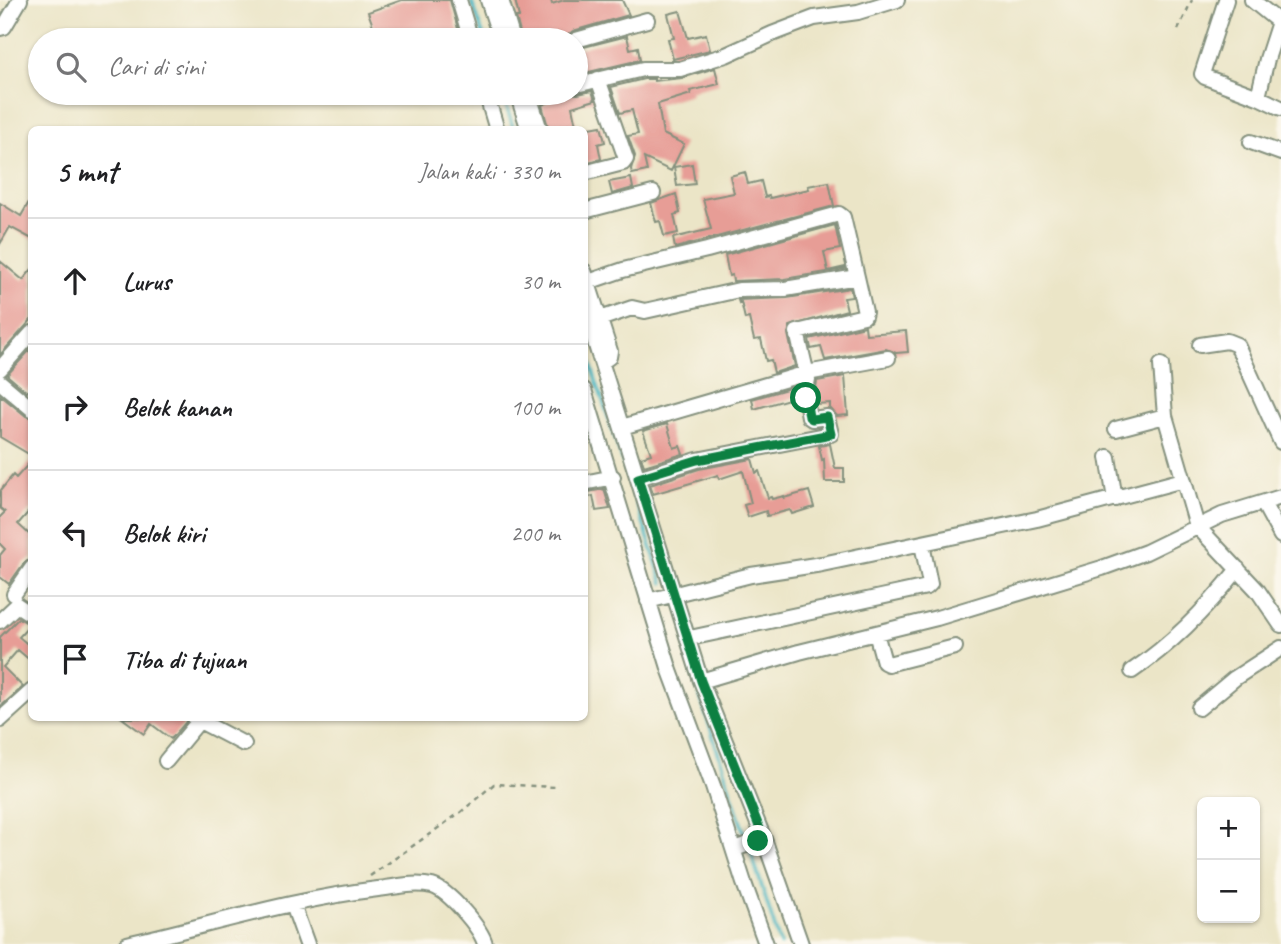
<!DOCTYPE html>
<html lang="id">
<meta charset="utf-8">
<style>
body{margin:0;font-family:Caveat,sans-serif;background:#f6f6f6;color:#202124}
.controls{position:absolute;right:21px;bottom:21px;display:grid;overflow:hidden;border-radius:10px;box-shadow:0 2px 5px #0004}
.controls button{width:63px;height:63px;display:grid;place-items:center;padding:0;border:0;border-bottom:2px solid #e0e0e0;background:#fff;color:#202124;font:35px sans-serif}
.stop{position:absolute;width:21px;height:21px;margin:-16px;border:5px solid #0b8043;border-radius:50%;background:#fff}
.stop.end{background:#0b8043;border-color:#fff;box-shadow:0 2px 7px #0008}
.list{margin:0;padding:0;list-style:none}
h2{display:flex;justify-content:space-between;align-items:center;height:91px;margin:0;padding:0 28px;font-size:30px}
h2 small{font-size:23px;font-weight:400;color:#757577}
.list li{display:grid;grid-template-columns:46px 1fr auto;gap:21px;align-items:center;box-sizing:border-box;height:126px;padding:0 28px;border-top:2px solid #e0e0e0}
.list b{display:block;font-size:26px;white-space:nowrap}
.list em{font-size:23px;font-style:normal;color:#757577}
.icon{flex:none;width:38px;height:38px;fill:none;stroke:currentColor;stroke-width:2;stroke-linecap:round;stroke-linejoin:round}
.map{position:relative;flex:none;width:1281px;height:944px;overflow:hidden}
.search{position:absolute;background:#fff;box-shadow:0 2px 5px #0004;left:28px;top:28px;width:560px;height:77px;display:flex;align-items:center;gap:18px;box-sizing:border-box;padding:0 24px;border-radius:38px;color:#757577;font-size:26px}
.panel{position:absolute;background:#fff;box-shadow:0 2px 5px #0004;left:28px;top:126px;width:560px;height:595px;border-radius:10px}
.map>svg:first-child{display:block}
</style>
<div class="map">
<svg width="1281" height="944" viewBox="0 0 1281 944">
<rect width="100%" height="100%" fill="#fbf7ec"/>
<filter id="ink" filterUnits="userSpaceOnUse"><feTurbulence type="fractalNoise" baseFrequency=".0143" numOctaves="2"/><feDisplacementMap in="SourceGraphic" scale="14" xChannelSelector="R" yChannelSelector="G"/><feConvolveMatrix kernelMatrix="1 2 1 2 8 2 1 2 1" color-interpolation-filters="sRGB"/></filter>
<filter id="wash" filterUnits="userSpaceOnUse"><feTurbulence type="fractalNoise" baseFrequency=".00686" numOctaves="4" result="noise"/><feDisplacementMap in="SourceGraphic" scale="28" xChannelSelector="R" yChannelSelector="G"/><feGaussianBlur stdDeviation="1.57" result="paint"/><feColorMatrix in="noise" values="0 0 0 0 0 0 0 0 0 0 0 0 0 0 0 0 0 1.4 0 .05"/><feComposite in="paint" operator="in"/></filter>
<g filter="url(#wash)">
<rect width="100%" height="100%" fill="#ebe5c7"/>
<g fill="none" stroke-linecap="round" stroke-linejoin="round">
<path stroke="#49b7c3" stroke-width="3.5" d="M471 0 485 40
M502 93 514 130
M584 344 663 583
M700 696 747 842
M750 849 780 944"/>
</g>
<g id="blocks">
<path fill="#e79d96" d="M402 0H450L461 40H393L388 29 376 34 368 12Z
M515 0H551L552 4 564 0H622L629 15 573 31 569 34 567 40H522L516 17H519Z
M680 11 688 38 706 34 710 50 673 59 668 39 674 38 668 14Z
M627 36 630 49 638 47 640 60 576 75V49Z
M715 68 719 84 690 91 691 94 658 104 663 134 684 144 671 171 644 158 647 171 632 174 631 169 635 156 628 136 638 134 632 110 620 113 611 87 644 79H654V81L682 78Z
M592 91 595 100 572 107 577 130H549L542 105 554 100 557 93 578 94Z
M601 126 605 142 598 144 601 159 584 163V129Z
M692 164 695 184 677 186 674 167Z
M745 172 748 184 761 181 765 197 769 196 770 198 809 189 808 186 829 182 834 206 675 248 673 238 711 229 703 199 734 193 730 176Z
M631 178 633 188 612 194 609 182Z
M676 194 680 213 674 215 678 233 664 236 660 221 656 222 651 203Z
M32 197V239L10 227 0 244V203L21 216Z
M835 225 840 249 824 252 828 271 845 267V269L784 279 733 281 732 275 729 276 725 255Z
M0 261 23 280 32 269V319L0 355Z
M850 288 852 297 844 298 847 310 790 326 788 334 795 366 774 373 771 360 766 361 761 339 754 340 749 318 745 319 741 302 739 303 738 300 787 298Z
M865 326 866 334 906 331 908 352 896 353 886 349 825 360 821 347 811 349 809 339Z
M29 351 32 353V386L27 392 7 375Z
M845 376 848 415 837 416 830 408V403L816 404 815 395 817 381Z
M797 386 796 397 754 409 752 399Z
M0 395 26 416 32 418V456L0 437Z
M667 424 674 448 680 446 683 454 644 466 641 457 651 454 643 431Z
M830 444 835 468H844V482H825L824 459 822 460 819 446Z
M752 459 756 473 759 471 768 498 771 497 772 499 784 496V498L809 491 814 507 792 514 790 510 767 516 766 511 748 517 744 505 751 503 743 471 719 479 718 475 653 494 650 485 699 469Z
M32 460V508L18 524 32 537V558L24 563 9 584 0 577V555L5 549 0 544V517L5 512 0 508V491L13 475 16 478Z
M604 489 610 509 596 511 593 496 589 497 588 492Z
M19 618 30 625 19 637 32 648V662L18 650 3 667 23 687 0 707V637Z
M122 718H185L186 722 171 739 151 724 144 734Z"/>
</g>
</g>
<g filter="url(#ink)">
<use href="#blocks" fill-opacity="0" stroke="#85917e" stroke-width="2"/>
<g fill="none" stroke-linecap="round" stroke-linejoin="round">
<g stroke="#85917e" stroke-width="18">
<path id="minor" d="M459 0 471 40
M488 0 501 40
M501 0 513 40
M1226 0 1202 74 1205 77 1258 97
M1252 0 1279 22 1281 20
M1281 23 1279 22 1267 59 1258 97 1281 108
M0 28 4 27 20 0
M576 40 647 20
M576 85 643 69H680L726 55 772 34 814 18 858 12 897 0
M486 93 497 130
M517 93 529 130
M528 93 540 130
M530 98 548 93
M1251 142 1281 153
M584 173 623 163 626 159 598 79
M584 211 653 193
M584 271 610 351 609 357 602 362
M588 282 623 270 707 250 839 214 843 217 857 277
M584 307 701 681 764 839 801 944
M600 319 632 308 645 311 739 290 785 289 857 277 865 312 864 316 797 332 808 379 805 395 809 417 812 419 827 417 831 434 697 460 638 478
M1200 345 1227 341 1237 345 1281 442
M1161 365 1165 416 1197 526 1258 591 1281 625
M0 369 32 333
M0 382 32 409
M584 390 670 671 713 786 744 883 766 944
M622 427 807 373 888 358
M1116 429 1165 416
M1108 457 1115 499
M584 483 613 477
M1263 503 1281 536
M14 594 32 568
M648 601 751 575 822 564 1037 519 1183 480
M0 621 17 605 32 615
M876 633 884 662 888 664 955 647
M690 638 927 587 930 584 922 544
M1132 671C1172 644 1208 607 1238 569
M701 681 799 652 937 618 1102 568 1146 552 1222 515 1281 497
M1199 708 1235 678 1281 648
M194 718 244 744
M0 720 32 691
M166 761 199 721
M734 849 764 839
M293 905 307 944
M127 944C211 925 293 899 378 889 396 887 414 882 432 886 448 890 481 928 485 944"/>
</g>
<path stroke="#85917e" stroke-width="2.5" stroke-dasharray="5 5" stroke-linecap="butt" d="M1178 30 1192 0
M370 876 461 812 494 784 557 787"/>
<use href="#minor" stroke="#fff" stroke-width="14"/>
</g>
</g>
<g fill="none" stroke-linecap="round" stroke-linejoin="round" filter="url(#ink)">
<path stroke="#0b8043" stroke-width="9" d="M758 841 764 839 701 681 638 478 697 460 831 434 827 417 812 419 809 417 806 398"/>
</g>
</svg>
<div class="controls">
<button>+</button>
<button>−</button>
</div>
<div class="stop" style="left:806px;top:398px"></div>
<div class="stop end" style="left:758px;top:841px"></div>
<div class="search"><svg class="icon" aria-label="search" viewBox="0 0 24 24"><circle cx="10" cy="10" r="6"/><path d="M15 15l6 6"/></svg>Cari di sini</div>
<section class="panel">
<h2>5 mnt<small>Jalan kaki · 330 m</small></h2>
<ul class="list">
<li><svg class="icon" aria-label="ahead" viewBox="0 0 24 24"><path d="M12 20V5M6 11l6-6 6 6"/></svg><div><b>Lurus</b></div><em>30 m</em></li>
<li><svg class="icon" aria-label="right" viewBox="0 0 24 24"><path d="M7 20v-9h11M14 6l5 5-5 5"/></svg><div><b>Belok kanan</b></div><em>100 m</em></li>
<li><svg class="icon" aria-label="left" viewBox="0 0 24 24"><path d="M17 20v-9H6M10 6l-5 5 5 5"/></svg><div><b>Belok kiri</b></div><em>200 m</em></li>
<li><svg class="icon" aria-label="arrive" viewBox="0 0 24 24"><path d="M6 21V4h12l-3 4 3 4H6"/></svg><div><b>Tiba di tujuan</b></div></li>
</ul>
</section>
</div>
